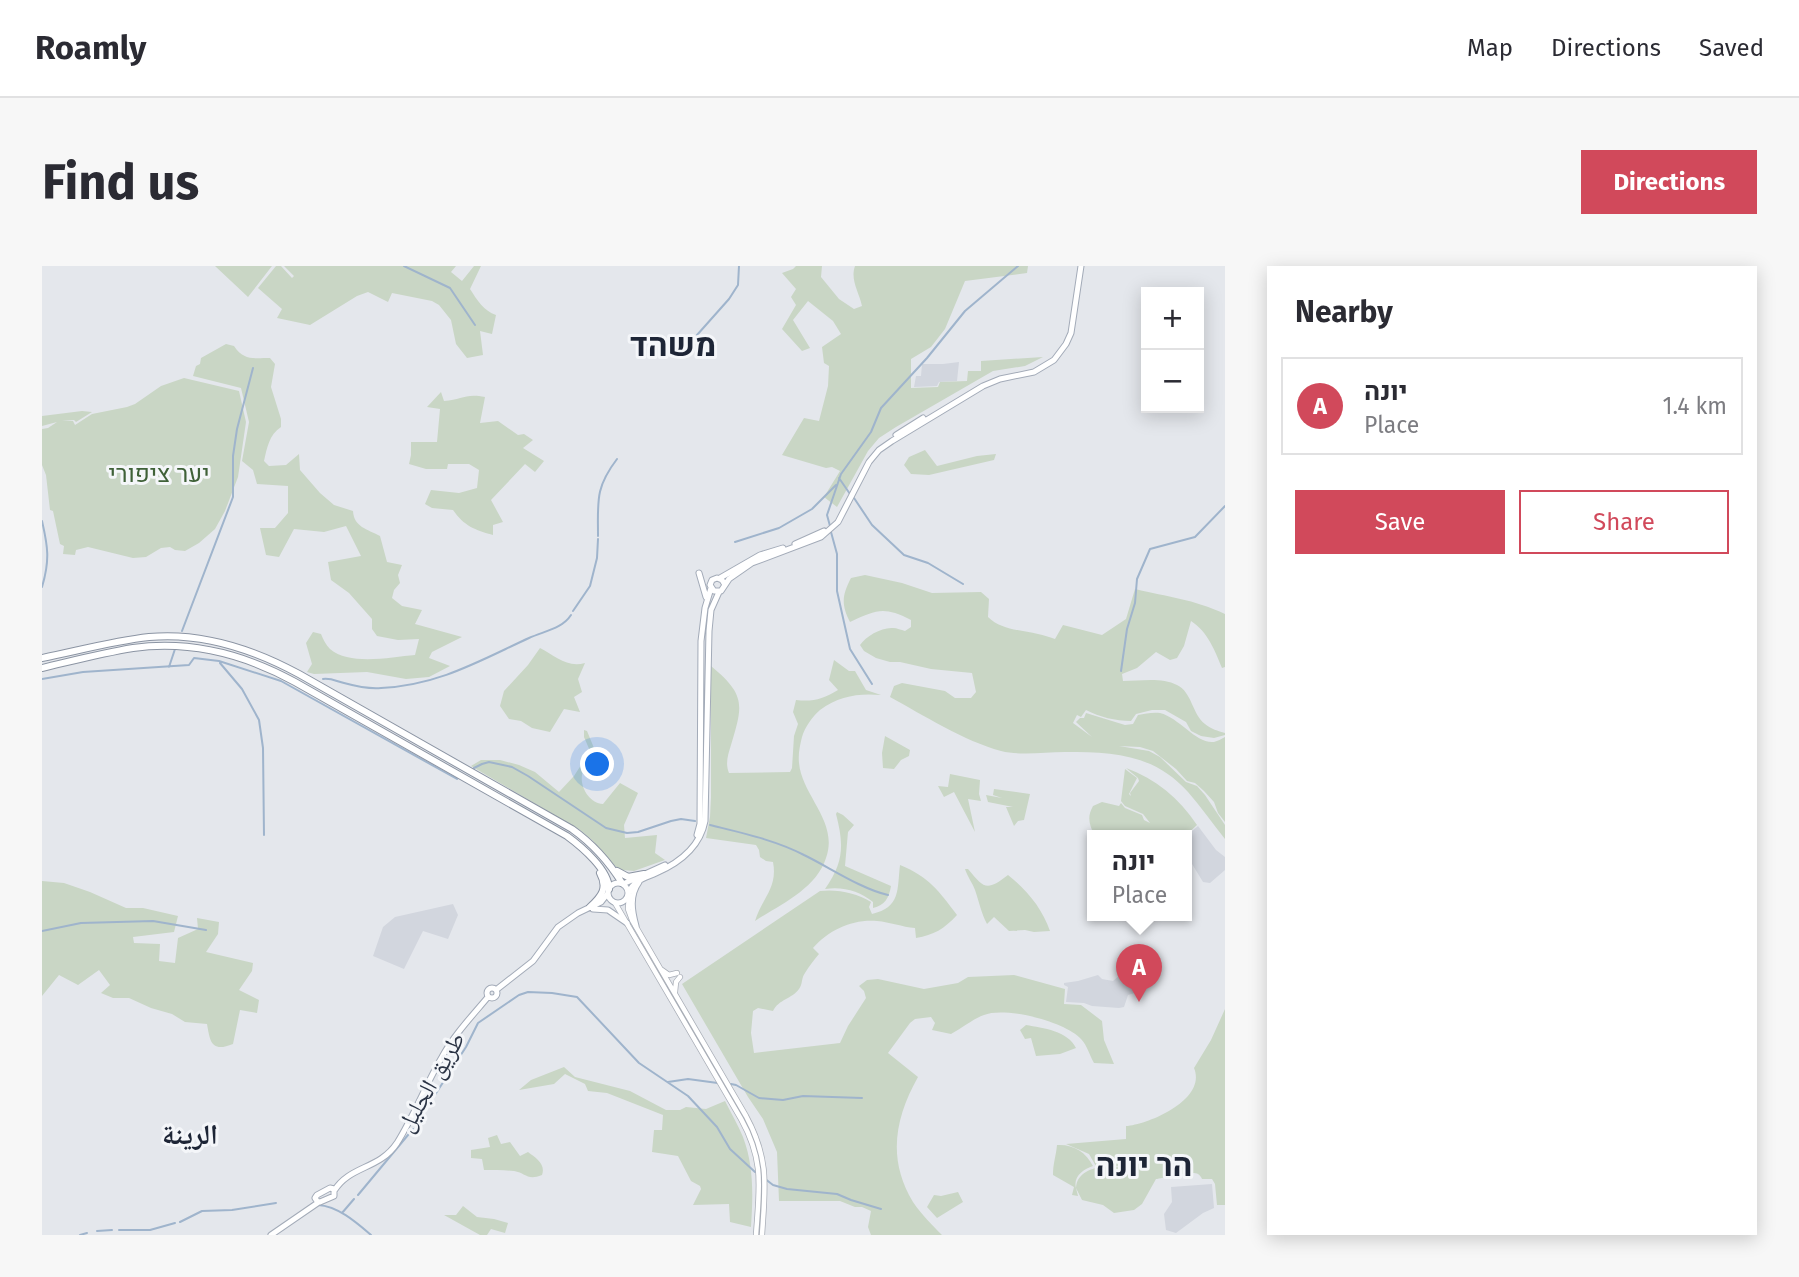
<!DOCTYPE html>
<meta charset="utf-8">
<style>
body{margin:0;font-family:"Fira Sans","Noto Naskh Arabic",Heebo,sans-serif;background:#f7f7f7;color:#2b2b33}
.controls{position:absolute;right:21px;top:21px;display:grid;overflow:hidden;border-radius:0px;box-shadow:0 4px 18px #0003}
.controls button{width:63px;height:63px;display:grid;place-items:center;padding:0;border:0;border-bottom:2px solid #e1e1e2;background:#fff;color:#2b2b33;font:35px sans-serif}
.you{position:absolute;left:556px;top:499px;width:24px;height:24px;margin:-18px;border:5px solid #fff;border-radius:50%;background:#1a73e8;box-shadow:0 0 0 10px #1a73e833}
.badge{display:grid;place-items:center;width:46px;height:46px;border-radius:50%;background:#d1495b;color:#fff;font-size:23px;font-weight:700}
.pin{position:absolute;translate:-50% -58px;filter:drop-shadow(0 2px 4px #0008)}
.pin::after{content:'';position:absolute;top:37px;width:24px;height:21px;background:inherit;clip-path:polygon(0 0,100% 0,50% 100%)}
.popup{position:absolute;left:1045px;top:564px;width:105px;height:91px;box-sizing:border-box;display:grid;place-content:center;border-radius:0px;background:#fff;filter:drop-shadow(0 2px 5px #0005);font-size:23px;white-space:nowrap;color:#7c7c81}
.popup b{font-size:26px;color:#2b2b33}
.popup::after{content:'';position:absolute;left:50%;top:100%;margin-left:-14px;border:14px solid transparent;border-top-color:#fff}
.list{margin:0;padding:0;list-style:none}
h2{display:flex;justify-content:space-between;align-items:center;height:91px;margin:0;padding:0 28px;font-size:30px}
h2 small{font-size:23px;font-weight:400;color:#7c7c81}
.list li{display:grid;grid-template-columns:46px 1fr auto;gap:21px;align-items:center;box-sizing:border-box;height:98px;margin:0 14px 14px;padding:0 14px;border:2px solid #e1e1e2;border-radius:0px}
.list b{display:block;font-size:26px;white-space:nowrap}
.list p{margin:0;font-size:23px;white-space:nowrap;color:#7c7c81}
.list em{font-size:23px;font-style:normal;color:#7c7c81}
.actions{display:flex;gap:14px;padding:21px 28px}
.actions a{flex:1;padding:16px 0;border:2px solid #d1495b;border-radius:0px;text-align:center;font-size:24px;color:#d1495b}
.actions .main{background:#d1495b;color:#fff}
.map{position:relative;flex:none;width:1183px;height:969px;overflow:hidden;border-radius:0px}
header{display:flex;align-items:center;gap:42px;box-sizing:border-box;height:98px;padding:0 35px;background:#fff;border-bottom:2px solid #e1e1e2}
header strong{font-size:33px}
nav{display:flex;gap:38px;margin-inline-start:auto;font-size:24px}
.intro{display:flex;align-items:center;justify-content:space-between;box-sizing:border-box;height:168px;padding:0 42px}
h1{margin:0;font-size:49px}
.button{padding:18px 32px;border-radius:0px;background:#d1495b;color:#fff;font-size:24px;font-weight:700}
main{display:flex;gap:42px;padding:0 42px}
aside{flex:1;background:#fff;border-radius:0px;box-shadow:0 4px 18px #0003}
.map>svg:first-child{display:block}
</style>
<header>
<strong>Roamly</strong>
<nav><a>Map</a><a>Directions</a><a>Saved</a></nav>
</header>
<div class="intro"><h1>Find us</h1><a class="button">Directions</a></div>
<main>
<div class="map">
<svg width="1183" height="969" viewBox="0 0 1183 969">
<rect width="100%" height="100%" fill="#e4e7ec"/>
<path fill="#d2d6de" d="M917 96 915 115 897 116 895 120 872 121 874 110H879L880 98H901Z
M1156 560 1174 584 1183 591V604L1168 617 1161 616 1144 588V570Z
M411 638 416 649 406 673 381 665 362 703 331 690 341 661 353 651Z
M1056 709 1060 713 1071 715 1078 709 1096 726 1086 729 1082 741 1077 742 1050 740 1042 737 1024 736 1026 721 1022 719V717L1036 715Z
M1170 918 1172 942 1161 947 1134 967 1124 964 1122 948 1130 936 1129 921Z"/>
<path fill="#c9d6c5" d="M173 0H230L206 31Z
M234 0H239L250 12 252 10 242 0H414L409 6 420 15 432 0H439L428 23C435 34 442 45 454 49L450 68 438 65 441 89 425 92 414 78 409 54 397 39 390 35 350 27 346 36 326 26 315 30 268 59 235 52 240 43 216 22Z
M754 0H780L779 11 797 33 812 43 820 40C817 26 808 14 813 0H986L985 7 923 15 903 63 889 81 869 93V122L896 121 898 116 925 115 926 105H939V95L1001 91 983 100 951 105 854 161 837 172 826 185 795 241 782 231 798 205 790 201 784 202 740 189 762 152 777 155 786 120 787 100 782 97 780 81 799 68 791 55 766 35 751 54 768 82 760 85 740 63 754 39 749 31 754 23 740 7 751 3Z
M184 78 192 80C202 95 212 92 228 92L233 98 229 121 239 153V161C227 169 225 182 222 195L227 200 244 199 257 188 258 204 278 227 292 239 311 245C312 261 325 263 338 270L345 296 360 299 356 309 358 317 352 324 350 332 360 340 380 344 373 358 420 371 390 386 387 392 408 400 387 411 364 413 325 406 272 408 265 406 270 398 264 377 271 366 279 368C281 373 284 379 288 383 308 400 349 391 373 389L377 373 356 374 335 370 330 363V353L307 327 289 314 286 296 319 290 304 260 282 266 252 263 237 291 224 289 218 262H233L246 247V220L215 218 211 204 200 195 207 156 199 122 151 110 154 100 158 98 159 92Z
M142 112 197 125 204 156 196 211 183 245 173 263 157 277 143 285 133 284 128 281 119 282 104 291 91 292 46 281 34 284 33 289 21 288 22 280 18 278 11 245 8 244 4 209 0 199V163L6 162 15 156 0 160V150L40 145 50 146 34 156 32 154 20 155H31L33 159 50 148 85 141 93 138 119 120Z
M399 126 402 135C420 134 423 127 443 131L438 157 456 155 476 169 482 168 491 174 481 182 502 195 493 206 483 198 449 234 461 256 451 259V269C433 264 422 260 411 244L390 242 383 238 389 224 417 227 435 222 437 204 427 198H406L405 203H384L367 198 369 189V176H395L398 143 385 141Z
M883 184 895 200 935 190 954 188 952 194 887 209 869 208 862 199 867 191Z
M823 309 860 317 890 327 939 326 947 333 946 351C959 364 979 364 996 368 1002 369 1007 371 1013 373L1021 359 1060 369 1084 353 1093 323C1126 331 1151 333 1183 348V401L1180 402C1173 385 1166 366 1149 355L1142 380 1135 392 1128 394 1114 386 1095 402 1080 408 1081 415C1098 415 1120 411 1135 419 1150 426 1150 448 1163 458 1169 463 1176 465 1183 467V469L1172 472 1159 470 1149 465 1144 456 1123 444H1110L1094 448 1089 455C1073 455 1058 451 1044 444L1039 451 1035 449 1031 457 1050 471 1034 456 1038 452H1042L1044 447 1083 459 1091 458 1096 449C1103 448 1110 446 1118 447 1138 452 1154 478 1172 476 1176 475 1179 473 1183 471V556L1176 547 1172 536 1162 525 1153 517 1145 515 1134 503 1111 485 1098 481 1077 480 1107 485 1118 491 1144 516 1155 520 1163 529 1183 559V573C1171 558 1159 541 1146 526 1112 488 1071 486 1023 486 1003 486 979 490 959 485 922 475 881 449 848 431L852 420 860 417 903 425 913 432H929L934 426 930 407 889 403 858 396H848L834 392 822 385 818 379C824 370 840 361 851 362 855 362 859 364 863 365L869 361V354C841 340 835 344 808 356 799 339 800 329 809 312Z
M498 382C513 390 525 402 543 397L536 413 540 426 532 431 538 446 522 443 508 466 490 462 479 455 467 453 458 440 462 425 486 399Z
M792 394 807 405H813L824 424 839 429C816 427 797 430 778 444 770 451 763 461 760 471 758 479 756 488 757 497 760 530 797 556 784 592 774 623 739 638 713 655 720 632 736 622 731 596L724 595 718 591 717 584 714 579 664 572 668 551 669 531V400C704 429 701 439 689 479 686 489 683 497 687 507L748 506 750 502 752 470 756 458 751 446 754 434C771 436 781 433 796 424L787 414Z
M542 464 545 465 552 482C548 491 542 500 540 509 538 522 548 537 561 538L578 517 596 527 582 559 583 572 615 569 613 587 623 594 592 605 580 604 573 600 550 574 538 564 429 500 439 494H458L477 499 493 506 517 526 532 510 548 485 542 471Z
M843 470 868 484 867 490 859 494 852 503 841 502 840 487Z
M1084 502C1114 513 1137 532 1155 559L1143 570 1052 569C1047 557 1045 551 1051 540L1060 536 1077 540 1079 537 1083 542 1100 549 1102 554 1108 557 1101 548 1083 540 1079 535 1083 503 1095 512 1087 528 1089 530 1088 527 1097 515 1096 512Z
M908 508 938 514 937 528 939 535 926 533 933 566 912 526 902 531 896 520 906 521Z
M952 523 988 528 982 554 976 555 972 560 964 541H971L946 536 944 529 960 532 951 529Z
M795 546 801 549 812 559 806 566 803 600 849 620C847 632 843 639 831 642V636C818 625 800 620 783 623 802 596 802 579 794 548Z
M858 599C887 611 897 625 915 649 902 663 892 669 874 672L873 662C860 661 848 656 835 655 810 653 787 664 771 682L777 688C772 694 767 700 763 707 759 712 761 718 757 723 750 733 737 733 731 745L716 742 711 745 709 767 712 787 798 777 806 760 824 732 822 725 817 720 825 714 836 713 882 723 916 717 926 711 972 709 1023 723 1022 738 1039 739 1060 755 1062 774 1072 798 1052 797C1048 790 1045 779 1039 773 1024 756 963 740 942 749 931 753 920 762 909 768L890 764 893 757 889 751 873 753 868 757 846 787 876 811C853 852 845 893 871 936 879 948 890 959 900 969H829L826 961 829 945 820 941H813L798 935H737L735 886 721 853 706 831 640 718 778 625C796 623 814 627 829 636L827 641 830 648C859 641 855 624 858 599Z
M923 603H926C942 622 944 626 966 609 985 624 1000 642 1008 665L992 666 983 664 967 665 952 651 945 658C939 647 937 635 933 624 930 616 925 610 923 603Z
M0 615 22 617 48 626 84 642H101L136 650 132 666 91 671 92 677 118 678 117 695 133 697 136 672 156 663 155 652 177 656 176 668 164 686 211 697 210 705 197 724 217 734 215 747 198 744 191 778C169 787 168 775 165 758L143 756 130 748 109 742 87 732H71L59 727 68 719 57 704 36 719 17 709 0 730Z
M1183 743V939H1175L1173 918 1170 913H1160C1159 911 1158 909 1156 908 1150 904 1122 912 1114 913L1100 938 1092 944 1072 947 1061 939 1040 934 1034 922 1036 930 1030 929 1032 921 1011 909C1011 897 1014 890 1015 879 1031 878 1044 886 1051 900 1041 903 1031 911 1034 922 1035 906 1050 903 1063 899L1066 902 1091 899 1092 897C1082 899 1072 903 1063 897L1058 898 1055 902 1047 888 1024 878 1084 873V860C1108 858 1165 833 1152 802L1169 774Z
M984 759C1001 762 1026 765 1034 782L1018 788 994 790 989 772 983 773 978 764Z
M522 801 533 811 588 825 624 844H638L644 841 664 843 683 835C689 847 696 859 701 871 712 900 711 930 709 961L688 956 687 938 651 939 659 923 658 920 649 915 636 890 610 886 612 864H620L621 849 565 827 546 825 543 818 523 808 512 818 477 824 489 814Z
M455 869 459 878 468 876 478 890 486 886C494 892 504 898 500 909 485 915 484 907 472 905 462 904 452 904 442 904L440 893 429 892V884L448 881 446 872Z
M916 926 921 936 895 952 885 941 892 929 899 930Z
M421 940 435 951 452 953 466 957 463 967 449 963 445 969H438L402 949H414Z"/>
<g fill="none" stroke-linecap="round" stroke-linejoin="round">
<path stroke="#9fb4cc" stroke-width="2" d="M362 0 408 22 433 59
M655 69 687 33 696 19 697 0
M797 212 808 228
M812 232 830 259 862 289 886 297 921 318
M0 255C6 281 8 294 0 321
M788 260 785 249 799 208 829 166 839 142 885 92 923 45 976 0
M789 266 795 288V325L808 383 830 418
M556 270C556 235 553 222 575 193
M693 276 737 262 770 243 794 219
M531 345 548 320 555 292 556 273
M140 365 191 231V190L195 163 211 102
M178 397 200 423 217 454 221 482 222 569
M127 401 133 383
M1079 405 1085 363 1093 337 1095 313 1108 283 1153 271 1183 240
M0 413 41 406 147 399 152 392 177 395 239 415 415 513
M281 413C289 412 294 415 302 417 313 420 328 423 339 422 397 419 437 395 487 372 502 365 520 363 529 349
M432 502 440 498 447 496 470 501 486 510 564 562 585 567 596 566 629 555 639 553 653 555
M668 559C700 567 733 574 762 589 787 601 819 623 846 629
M0 665 39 657 111 655 164 664
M626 816 646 813 683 818
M689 818 694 819 717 832 741 834 761 830 820 832
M374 858 424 781 436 757 477 729 486 726 510 727 535 731 597 797 646 830 675 861 688 883 713 906
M718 909 731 919 745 923 795 928 809 934 839 943
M316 929 371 863
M276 939C296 940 315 957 329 969
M300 947 312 933
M138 956 160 945 190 944 234 937
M77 964H108L133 957
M55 965 70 964
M38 969 45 967"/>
<g stroke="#a9aeb7" stroke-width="6">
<path id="secondary" d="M587 629 586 643 590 654 704 850C728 894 723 922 720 969
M573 637 699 853C723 896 717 923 714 969
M620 704 627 709 635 707
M633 726 634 716 638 711"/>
</g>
<g stroke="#a3abb8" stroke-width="7">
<path id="primary" d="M854 169 881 152
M753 278 782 265
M657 307 664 331
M678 312 718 289 741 282
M683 319 680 314 675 312 670 314 668 319 672 325H679L687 313 710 297 779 271 796 256 827 196 837 184 850 175 941 120 958 113 992 106 1012 94 1024 78 1029 67 1039 0
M655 569 658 558 659 375 663 342 669 322
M566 627a10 10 0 1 1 20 0a10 10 0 1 1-20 0Z
M581 618 623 599
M587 626C592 614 603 612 614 607 637 597 658 581 663 555L667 365 669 344 677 326
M551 643 566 644 585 657
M594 660C590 645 587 630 597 616
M445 727a5 5 0 1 1 10 0a5 5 0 1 1-10 0Z
M454 724 491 695 516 661 536 647 559 636 566 627
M288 922 292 923V930L278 936 275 935 273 932 275 929Z
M292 925C308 899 337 904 355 877 372 850 384 818 400 791 412 769 430 750 446 731
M229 969 277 936"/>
</g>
<g stroke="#8b94a3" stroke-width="8">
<path id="trunk" d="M0 392C35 385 71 375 107 371 160 366 211 383 257 408L530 563C551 578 567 596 580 617
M0 402C30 395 60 387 91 382 149 374 202 388 253 416L525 570C540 581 567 604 567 623
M575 605 586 611 602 608
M548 641C560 630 566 622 558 607"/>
</g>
<use href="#secondary" stroke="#fff" stroke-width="4.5"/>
<use href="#primary" stroke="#fff" stroke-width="5"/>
<use href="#trunk" stroke="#fff" stroke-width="6"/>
</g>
<g text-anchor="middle" stroke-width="6" stroke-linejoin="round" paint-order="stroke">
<g font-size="24" fill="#3f6138" stroke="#f4f6f9">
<text x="117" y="216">יער ציפורי</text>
</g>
<g font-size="24" fill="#2b3445" stroke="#f4f6f9">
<text transform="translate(389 816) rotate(-60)" y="8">طريق الجليل</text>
</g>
<g font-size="28" font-weight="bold" fill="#1d2536" stroke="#f4f6f9">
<text x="148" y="878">الرينة</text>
</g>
<g font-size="32" font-weight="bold" fill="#1d2536" stroke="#f4f6f9">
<text x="631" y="90">משהד</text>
<text x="1102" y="910">הר יונה</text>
</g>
</g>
</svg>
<div class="controls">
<button>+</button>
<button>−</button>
</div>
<div class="you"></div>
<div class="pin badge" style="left:1097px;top:736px">A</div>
<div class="popup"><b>יונה</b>Place</div>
</div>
<aside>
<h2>Nearby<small></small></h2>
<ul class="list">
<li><span class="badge">A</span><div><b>יונה</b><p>Place</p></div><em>1.4 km</em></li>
</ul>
<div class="actions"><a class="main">Save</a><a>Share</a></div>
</aside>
</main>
